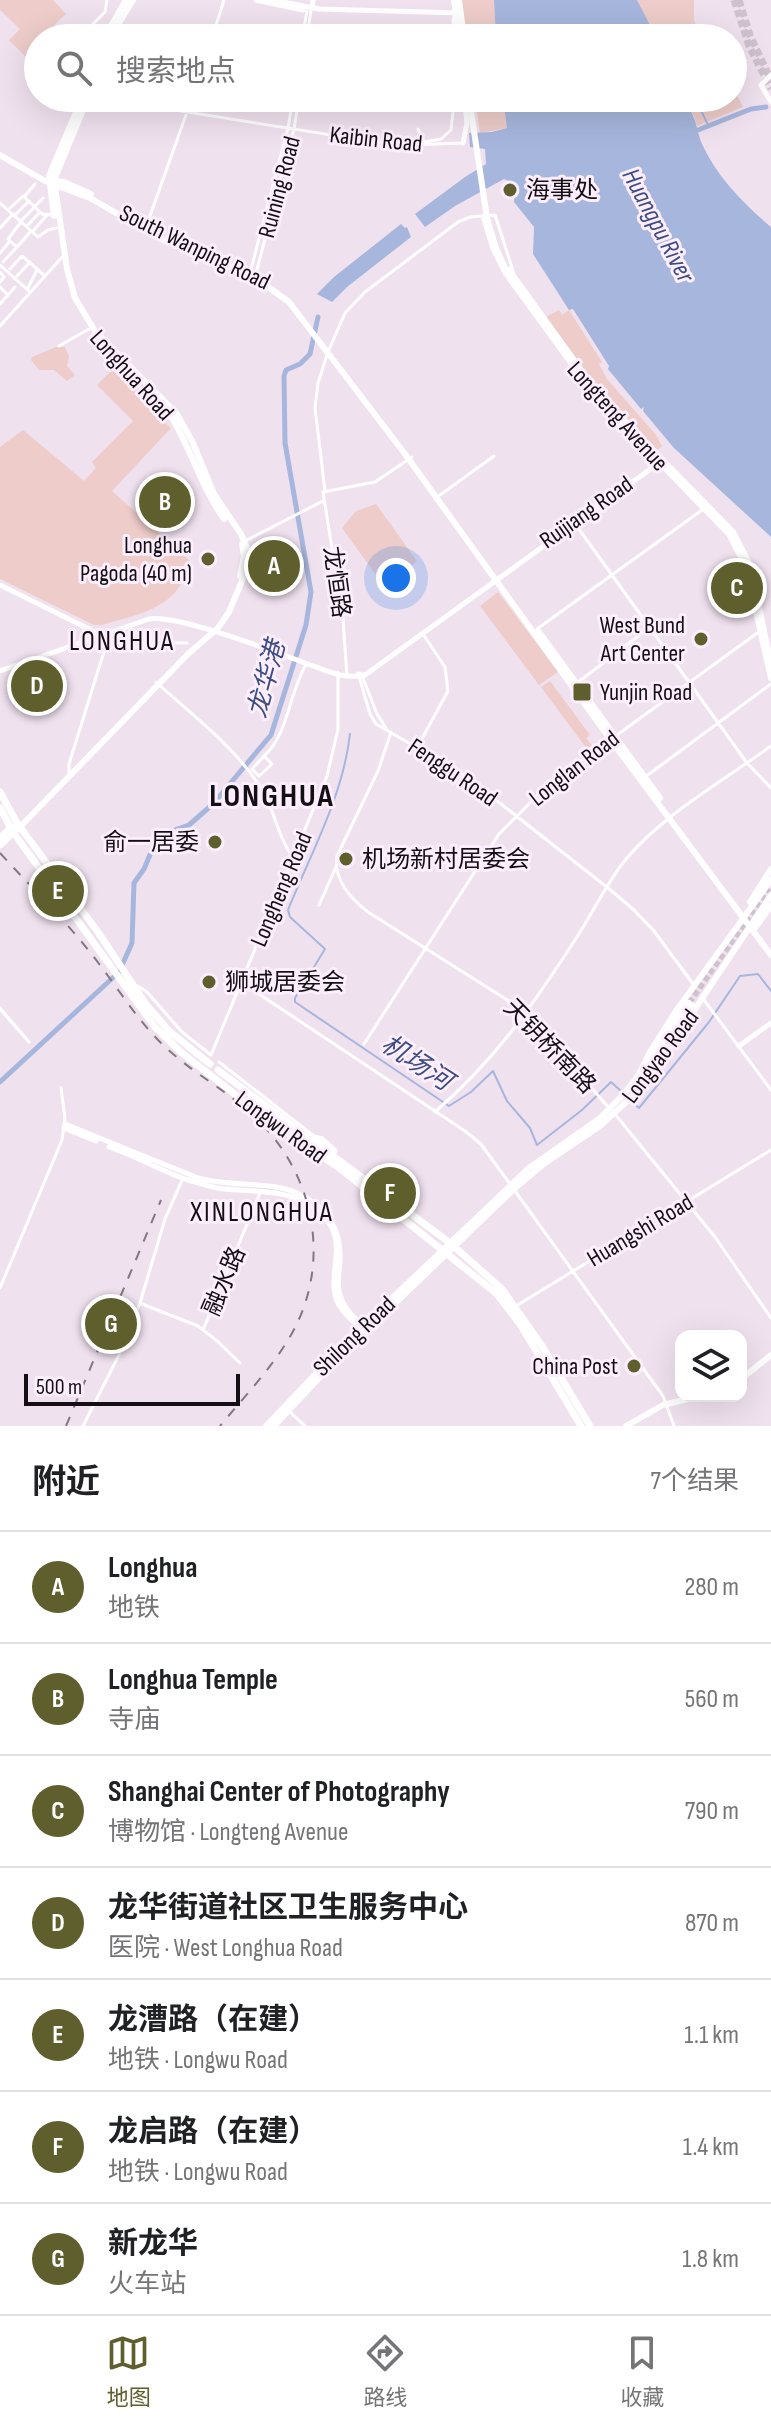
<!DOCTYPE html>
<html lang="zh">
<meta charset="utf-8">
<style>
body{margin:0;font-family:"Sofia Sans Condensed","Noto Sans SC",sans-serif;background:#f6f6f6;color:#202124}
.controls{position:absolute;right:24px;bottom:24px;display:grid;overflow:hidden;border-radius:16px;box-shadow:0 8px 32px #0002}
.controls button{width:72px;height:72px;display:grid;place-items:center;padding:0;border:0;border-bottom:2px solid #e0e0e0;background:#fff;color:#202124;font:40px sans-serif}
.scale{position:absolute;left:24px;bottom:20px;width:216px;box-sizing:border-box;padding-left:8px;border:4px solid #140f14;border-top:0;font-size:22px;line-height:28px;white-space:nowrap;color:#140f14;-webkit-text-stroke:6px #fdeefd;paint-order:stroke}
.you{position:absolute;left:396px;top:578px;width:28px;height:28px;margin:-20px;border:6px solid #fff;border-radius:50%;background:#1a73e8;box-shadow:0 0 0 12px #1a73e833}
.badge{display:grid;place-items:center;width:52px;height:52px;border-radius:50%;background:#5e5f2c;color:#fff;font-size:26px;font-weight:700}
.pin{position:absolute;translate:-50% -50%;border:4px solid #fff;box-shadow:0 2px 8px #0006}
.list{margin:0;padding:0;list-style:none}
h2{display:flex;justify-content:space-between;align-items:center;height:104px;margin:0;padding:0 32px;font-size:34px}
h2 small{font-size:26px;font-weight:400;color:#757577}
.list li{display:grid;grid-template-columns:52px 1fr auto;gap:24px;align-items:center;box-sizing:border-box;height:112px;padding:0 32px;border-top:2px solid #e0e0e0}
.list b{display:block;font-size:30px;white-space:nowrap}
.list p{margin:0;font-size:26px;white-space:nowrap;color:#757577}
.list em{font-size:26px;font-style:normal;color:#757577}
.icon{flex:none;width:44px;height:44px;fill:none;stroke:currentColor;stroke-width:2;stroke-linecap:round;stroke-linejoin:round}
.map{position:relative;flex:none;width:771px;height:1426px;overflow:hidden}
.search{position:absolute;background:#fff;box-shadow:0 8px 32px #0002;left:24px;right:24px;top:24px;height:88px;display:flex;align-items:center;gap:20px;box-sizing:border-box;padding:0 28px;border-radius:44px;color:#757577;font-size:30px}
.sheet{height:888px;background:#fff}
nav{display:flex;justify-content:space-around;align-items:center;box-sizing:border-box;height:112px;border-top:2px solid #e0e0e0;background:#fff;font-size:22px;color:#757577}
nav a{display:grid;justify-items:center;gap:4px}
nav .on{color:#5e5f2c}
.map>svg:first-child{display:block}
</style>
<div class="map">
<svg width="771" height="1426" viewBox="0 0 771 1426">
<rect width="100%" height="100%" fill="#f0e1ef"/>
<path fill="#edccc9" d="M0 0H53L66 14 54 25 66 38H38V69L9 40 20 29 0 10Z
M461 0H494L496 38H466Z
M637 0H694V20L701 38H649V24Z
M733 87 743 107 697 126 694 115 677 110 671 98H733Z
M475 98H503L507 128 480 133Z
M559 310 562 315 569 310 602 362 599 364 607 379 656 435 662 446 657 450 593 381 546 317Z
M56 347H65L69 356 67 366 75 375 67 381 54 370H39L31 360 32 357Z
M117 365 161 410 156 415 171 428 112 491 190 561C179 609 142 613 102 625H94L0 579V447L23 430 84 481 96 468 92 462 133 421 97 385Z
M376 504 417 561 384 586 342 528 356 511Z
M498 592 558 672 539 685 480 606Z
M550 681 590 735 586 738 592 746 587 749 541 687Z"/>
<path fill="#a7b6dd" d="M494 0H637L649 23V38H496Z
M503 98H671L677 110 689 109C697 119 697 133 702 144 717 177 744 204 771 227V537L674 448 643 411 644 407 641 409 608 369 609 366 573 309 569 310 533 254 534 227 514 202 515 188 509 181 504 179 455 206 425 227 415 214 465 177 486 164 485 149 470 147 469 133 492 132 507 128Z
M401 224 405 228 407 227 411 237 347 287 332 302 317 294 334 277Z"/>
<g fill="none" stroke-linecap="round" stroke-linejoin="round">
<path stroke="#a7b6dd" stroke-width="2" d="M695 98 708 125
M350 734C343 796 311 853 288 910L290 917 325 949 295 998V1002L449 1106 471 1092 493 1071 507 1101 530 1128 537 1145 582 1110 611 1082 622 1092
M630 1100 639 1108 709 1022 740 976 758 974 771 991"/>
<path stroke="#a7b6dd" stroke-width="5" d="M698 130 751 109 766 107
M0 1082 119 972 132 943 134 883 144 869 155 843 163 834 189 825 213 804 271 735 306 625 311 592 285 443 284 376 286 370 300 364 310 354 318 317"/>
<path stroke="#cfc2ce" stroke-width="6" stroke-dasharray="6 3" stroke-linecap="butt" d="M689 1003 769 888"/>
<path stroke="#cfc2ce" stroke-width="7" stroke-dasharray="7 3.5" stroke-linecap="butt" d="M734 0 749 46 771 89
M739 0 750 35 771 80"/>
<path stroke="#fff" stroke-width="3" d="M79 38 105 12 107 0
M212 38 224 0
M302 38 307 11
M307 38 311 10
M99 98 382 143 407 145 463 143
M418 129 424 142 441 139 451 130 453 112
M24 197 35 184
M0 203 38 237 48 230 56 228
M10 208 23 196 42 214 54 215
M16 214 29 201
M482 216 492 249 505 275
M22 220 43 198
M21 222 8 239 17 247 31 231
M28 225 40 212
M146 227 192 98
M0 228 13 214
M34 230 47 215
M0 253 10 241
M3 262 17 247
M0 265 30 292
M10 269 22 256 45 276
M0 272 4 277 0 282
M250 273 288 128 293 98
M17 276 30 262
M255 277 294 129 299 98
M0 287 8 295
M28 288 37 270
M0 304 15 287
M0 326 64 255
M59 346 89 329
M325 491 315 408 318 383 328 352 345 313 365 292 458 222 470 217 495 215 514 274
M440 495 494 456
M576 525 747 763 771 788
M245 541 323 501
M537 629 702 510
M102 636 120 642 187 643
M358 673 370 714 376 724 464 775 608 888 633 909 654 931 693 984
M361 673 377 714 386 728
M347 677 343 618 323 492 375 482 412 457
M156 682C193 716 236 747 262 790 275 811 278 839 294 858
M577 683 649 628
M391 732 378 771 337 856C333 879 351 899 368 912L512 1003 554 1045 609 1108
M617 735 760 631
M418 746 448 691 445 667 423 634
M264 756 252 769 259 776 272 764 264 756C289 734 289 691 307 663
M69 773V764L106 645 102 636
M645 777 771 684
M319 905 336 867
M138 986 147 992 182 1032 211 1055 327 776 338 729V672
M256 992 465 1131 481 1144 663 1396 674 1426
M704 1000 771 1090
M0 1008 29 1042 0 1009
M364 1044 499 834 550 783 611 739
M219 1062 314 1136
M435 1112C498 1057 532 1006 577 937 593 912 608 881 626 859 665 813 723 781 771 746
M614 1113 715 1237 771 1318
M0 1288 62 1140 65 1118 61 1088
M142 1304 198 1326 217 1341 240 1363
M516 1306 771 1150
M203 1330 260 1193
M290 1412 305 1426
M83 1426 120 1353 140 1303 165 1219 183 1178"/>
<path stroke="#fff" stroke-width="5" d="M256 0 303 10
M272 0 319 9 460 13
M312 8 313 0
M456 14 454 20 456 38
M771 75 761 85 771 102
M463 143 467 123 464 98
M0 585 101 635
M0 671 149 619C177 614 273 651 305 663 326 670 343 680 365 675L663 460
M739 1046 771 1023
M65 1124 198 1178C228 1187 271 1181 297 1193 326 1206 342 1229 340 1261 339 1273 336 1286 341 1298 345 1310 356 1319 364 1327
M64 1128 96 1141
M109 1147C136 1156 161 1171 188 1180 198 1183 207 1186 217 1188 257 1194 302 1185 329 1223 346 1247 327 1276 337 1301 341 1311 352 1320 360 1329"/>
<path stroke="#fff" stroke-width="6" d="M454 0 459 38
M459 0 464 38
M104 38 126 0
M110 38 133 0
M469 98 487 218 496 248 510 279 596 397 729 534 746 567 771 678
M0 155 45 181 90 198 163 240 256 278 289 302 405 454 610 739 771 955
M49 181 64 182 91 194
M54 216 49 176 82 98
M509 270 599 395 733 532 750 565 771 664
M164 405C189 441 199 484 224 519
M240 576 244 556 242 544
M539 632 660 798
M20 827 188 654 218 628 229 612 244 576 247 548 241 534 214 494 193 443 177 414 95 331 75 298 67 269 54 180 88 98
M750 902 771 869
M755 928 771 906
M674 1033 692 1005
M644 1069 689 1003
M741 1379 771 1355
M266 1426 346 1342 529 1168 599 1119 623 1095 638 1076 650 1052 676 1011 771 880
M274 1426 335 1361 514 1189 545 1163 600 1126 638 1091 663 1057 771 895
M626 1426 663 1405 700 1396"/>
<path stroke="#fff" stroke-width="7" d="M0 792 17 823 98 932 145 1003 169 1031 210 1064
M0 808 13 832 155 1027 182 1053 268 1120 338 1167 496 1293 520 1324 581 1426
M0 838 12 827
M0 845 16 830
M218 1070 450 1243 502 1289 542 1346 590 1426
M310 1137 322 1140 334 1151"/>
<path stroke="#827882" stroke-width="2" stroke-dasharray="10 10" stroke-linecap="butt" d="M0 853C30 886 62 917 90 952 114 982 134 1016 161 1043 191 1073 231 1092 261 1123 316 1180 331 1265 291 1335 272 1368 244 1397 220 1426
M66 1426 161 1200"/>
</g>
<g fill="#5e5f2c" stroke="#fdeefd" stroke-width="3">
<circle cx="510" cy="190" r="8"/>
<circle cx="208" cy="559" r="8"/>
<circle cx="701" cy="639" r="8"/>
<rect x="572" y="682" width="20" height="20" rx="4"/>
<circle cx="215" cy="842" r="8"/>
<circle cx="346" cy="859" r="8"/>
<circle cx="209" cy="982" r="8"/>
<circle cx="634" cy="1366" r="8"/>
</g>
<g text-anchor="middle" stroke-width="6" stroke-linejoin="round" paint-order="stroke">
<g font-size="24" fill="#140f14" stroke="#fdeefd">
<text transform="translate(376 139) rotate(6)" y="8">Kaibin Road</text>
<text transform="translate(279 187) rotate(-75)" y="8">Ruining Road</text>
<text transform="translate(195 247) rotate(26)" y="8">South Wanping Road</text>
<text transform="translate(132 375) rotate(48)" y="8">Longhua Road</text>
<text transform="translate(618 416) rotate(48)" y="8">Longteng Avenue</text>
<text transform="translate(586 512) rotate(-35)" y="8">Ruijiang Road</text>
<text transform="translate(337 582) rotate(82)" y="8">龙恒路</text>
<text transform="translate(574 768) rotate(-38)" y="8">Longlan Road</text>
<text transform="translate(453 772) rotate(34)" y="8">Fenggu Road</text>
<text transform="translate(281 889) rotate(-67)" y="8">Longheng Road</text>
<text transform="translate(550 1046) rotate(46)" y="8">天钥桥南路</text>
<text transform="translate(660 1056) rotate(-53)" y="8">Longyao Road</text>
<text transform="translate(281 1127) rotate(36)" y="8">Longwu Road</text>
<text transform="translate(640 1230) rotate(-31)" y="8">Huangshi Road</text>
<text transform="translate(224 1281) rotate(-67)" y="8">融水路</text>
<text transform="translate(354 1336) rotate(-44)" y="8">Shilong Road</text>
</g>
<g font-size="24" fill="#140f14" stroke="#fdeefd" text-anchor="start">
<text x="526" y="198">海事处</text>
<text x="192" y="553" text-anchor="end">Longhua<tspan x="192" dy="28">Pagoda (40 m)</tspan></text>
<text x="685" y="633" text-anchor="end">West Bund<tspan x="685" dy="28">Art Center</tspan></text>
<text x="600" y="700">Yunjin Road</text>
<text x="199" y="850" text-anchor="end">俞一居委</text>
<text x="362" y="867">机场新村居委会</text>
<text x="225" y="990">狮城居委会</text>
<text x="618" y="1374" text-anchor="end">China Post</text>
</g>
<g font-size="26" font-style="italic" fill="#3c4d81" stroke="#fdeefd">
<text transform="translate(659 225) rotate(62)" y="9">Huangpu River</text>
<text transform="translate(266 679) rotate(-75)" y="9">龙华港</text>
<text transform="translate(417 1062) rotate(33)" y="9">机场河</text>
</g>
<g font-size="28" letter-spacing="2" fill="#140f14" stroke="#fdeefd">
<text x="122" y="650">LONGHUA</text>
<text x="262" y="1221">XINLONGHUA</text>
</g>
<g font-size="32" font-weight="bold" letter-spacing="2" fill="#140f14" stroke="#fdeefd">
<text x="272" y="806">LONGHUA</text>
</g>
</g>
</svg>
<div class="controls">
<button><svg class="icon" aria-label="layers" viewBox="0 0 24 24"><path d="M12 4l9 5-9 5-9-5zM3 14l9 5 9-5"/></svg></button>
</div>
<div class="scale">500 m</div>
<div class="you"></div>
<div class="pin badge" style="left:274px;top:566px">A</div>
<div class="pin badge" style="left:165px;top:502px">B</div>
<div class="pin badge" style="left:737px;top:588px">C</div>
<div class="pin badge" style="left:37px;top:686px">D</div>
<div class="pin badge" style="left:58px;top:891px">E</div>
<div class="pin badge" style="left:390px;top:1193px">F</div>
<div class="pin badge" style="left:111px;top:1324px">G</div>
<div class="search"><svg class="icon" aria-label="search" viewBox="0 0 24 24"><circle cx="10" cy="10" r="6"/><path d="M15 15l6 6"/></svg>搜索地点</div>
</div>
<section class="sheet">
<h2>附近<small>7个结果</small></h2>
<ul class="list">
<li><span class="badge">A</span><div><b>Longhua</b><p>地铁</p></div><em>280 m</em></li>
<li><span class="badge">B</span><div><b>Longhua Temple</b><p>寺庙</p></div><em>560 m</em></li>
<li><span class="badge">C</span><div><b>Shanghai Center of Photography</b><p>博物馆 · Longteng Avenue</p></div><em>790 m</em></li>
<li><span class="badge">D</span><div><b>龙华街道社区卫生服务中心</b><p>医院 · West Longhua Road</p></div><em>870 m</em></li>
<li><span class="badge">E</span><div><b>龙漕路（在建）</b><p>地铁 · Longwu Road</p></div><em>1.1 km</em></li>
<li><span class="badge">F</span><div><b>龙启路（在建）</b><p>地铁 · Longwu Road</p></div><em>1.4 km</em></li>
<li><span class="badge">G</span><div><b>新龙华</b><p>火车站</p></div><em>1.8 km</em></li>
</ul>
</section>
<nav>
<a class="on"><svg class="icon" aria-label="map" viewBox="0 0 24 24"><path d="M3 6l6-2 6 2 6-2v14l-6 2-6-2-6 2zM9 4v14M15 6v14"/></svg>地图</a>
<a><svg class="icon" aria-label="directions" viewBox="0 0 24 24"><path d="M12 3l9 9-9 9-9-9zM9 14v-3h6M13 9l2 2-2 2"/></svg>路线</a>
<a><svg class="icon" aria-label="saved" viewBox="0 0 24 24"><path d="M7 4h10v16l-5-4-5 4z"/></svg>收藏</a>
</nav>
